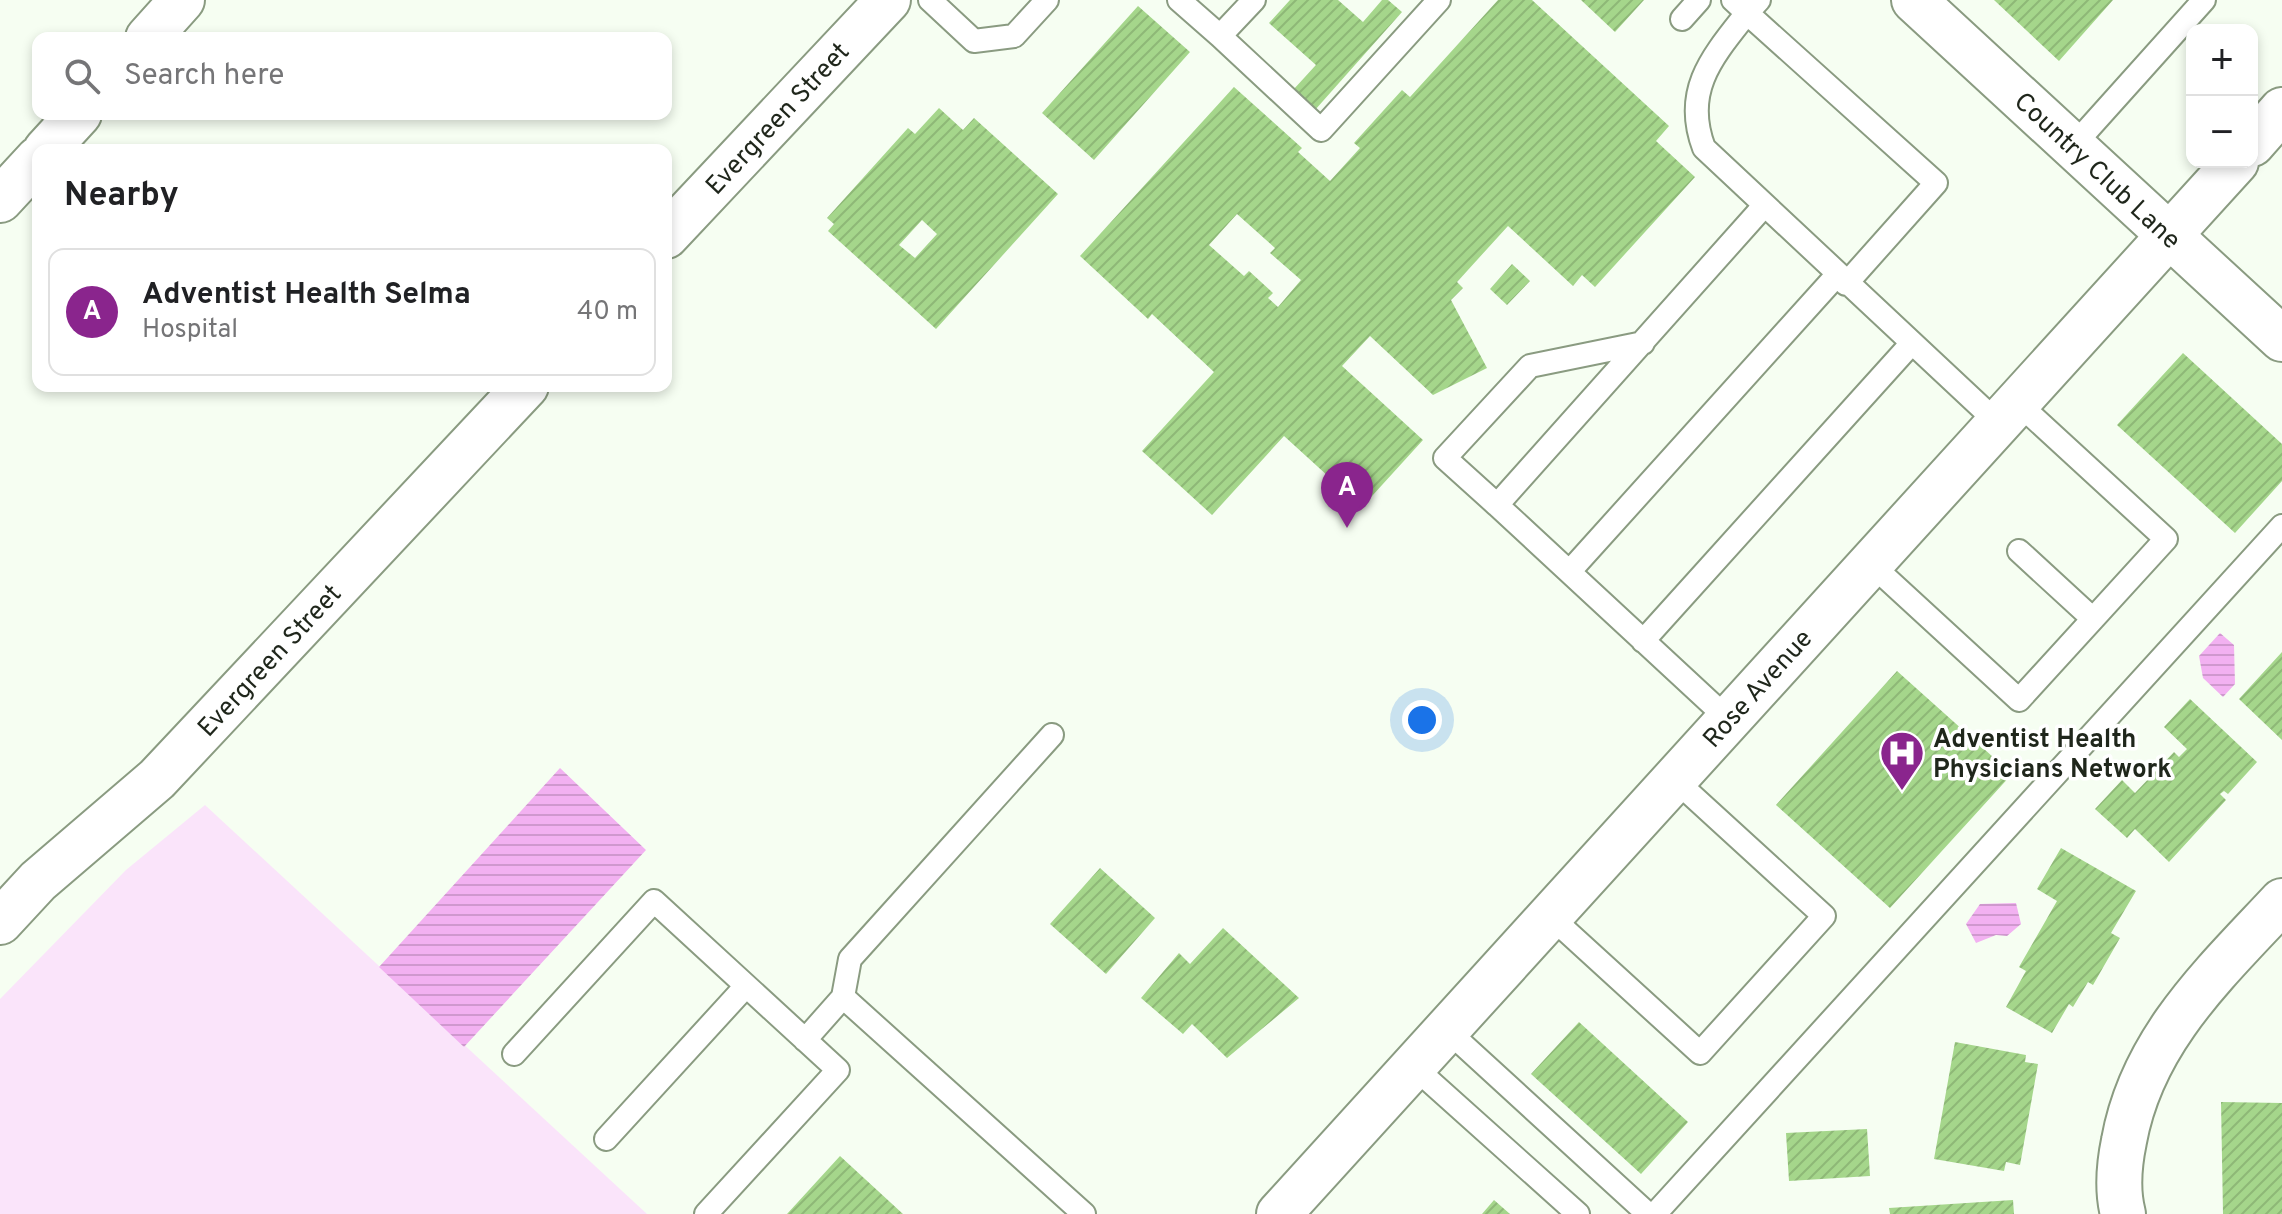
<!DOCTYPE html>
<meta charset="utf-8">
<style>
body{margin:0;font-family:Overpass,sans-serif;background:#f6f6f6;color:#202124}
.controls{position:absolute;right:24px;top:24px;display:grid;overflow:hidden;border-radius:16px;box-shadow:0 4px 12px #0003}
.controls button{width:72px;height:72px;display:grid;place-items:center;padding:0;border:0;border-bottom:2px solid #e0e0e0;background:#fff;color:#202124;font:40px sans-serif}
.you{position:absolute;left:1422px;top:720px;width:28px;height:28px;margin:-20px;border:6px solid #fff;border-radius:50%;background:#1a73e8;box-shadow:0 0 0 12px #1a73e833}
.badge{display:grid;place-items:center;width:52px;height:52px;border-radius:50%;background:#8a258d;color:#fff;font-size:26px;font-weight:700}
.pin{position:absolute;translate:-50% -66px;filter:drop-shadow(0 2px 4px #0008)}
.pin::after{content:'';position:absolute;top:42px;width:28px;height:24px;background:inherit;clip-path:polygon(0 0,100% 0,50% 100%)}
.list{margin:0;padding:0;list-style:none}
h2{display:flex;justify-content:space-between;align-items:center;height:104px;margin:0;padding:0 32px;font-size:34px}
h2 small{font-size:26px;font-weight:400;color:#757577}
.list li{display:grid;grid-template-columns:52px 1fr auto;gap:24px;align-items:center;box-sizing:border-box;height:128px;margin:0 16px 16px;padding:0 16px;border:2px solid #e0e0e0;border-radius:16px}
.list b{display:block;font-size:30px;white-space:nowrap}
.list p{margin:0;font-size:26px;white-space:nowrap;color:#757577}
.list em{font-size:26px;font-style:normal;color:#757577}
.icon{flex:none;width:44px;height:44px;fill:none;stroke:currentColor;stroke-width:2;stroke-linecap:round;stroke-linejoin:round}
.map{position:relative;flex:none;width:2282px;height:1214px;overflow:hidden}
.search{position:absolute;background:#fff;box-shadow:0 4px 12px #0003;left:32px;top:32px;width:640px;height:88px;display:flex;align-items:center;gap:20px;box-sizing:border-box;padding:0 28px;border-radius:16px;color:#757577;font-size:30px}
.panel{position:absolute;background:#fff;box-shadow:0 4px 12px #0003;left:32px;top:144px;width:640px;height:248px;border-radius:16px}
.map>svg:first-child{display:block}
</style>
<div class="map">
<svg width="2282" height="1214" viewBox="0 0 2282 1214">
<defs>
<pattern id="water-rules" width="6" height="5" patternUnits="userSpaceOnUse" patternTransform="scale(2)"><rect width="6" height="5" fill="#f2b1f1"/><path d="M0 2.5h6" fill="none" stroke="#cf98ce"/></pattern>
<pattern id="building-hatch" width="6" height="6" patternUnits="userSpaceOnUse" patternTransform="scale(2)"><rect width="6" height="6" fill="#a5d68b"/><path d="M-1 1l2-2M0 6l6-6M5 7l2-2" fill="none" stroke="#8eb877"/></pattern>
</defs>
<rect width="100%" height="100%" fill="#f6fef2"/>
<path fill="#fae4fa" d="M205 805 647 1214H0V999L126 870Z"/>
<path fill="url(#water-rules)" d="M2220 633 2234 645 2235 684 2223 697 2203 678 2199 656Z
M560 768 646 850 464 1047 379 967Z
M2016 903 2021 924 2007 936 1996 935 1976 943 1966 924 1980 904Z"/>
<path fill="url(#building-hatch)" fill-rule="evenodd" d="M1290 0H1338L1363 22 1382 0H1388L1402 12 1315 110 1293 90 1316 65 1269 23Z
M1498 0H1532L1669 126 1656 141 1695 177 1595 287 1582 275 1573 286 1508 226 1457 282 1463 288 1451 300 1487 368 1433 395 1370 336 1342 366 1423 440 1362 507 1284 436 1212 515 1142 451 1214 372 1152 314 1148 319 1080 256 1234 87 1302 148 1298 152 1330 181 1360 148 1354 143 1402 90 1410 97ZM1237 214 1275 248 1270 253 1301 280 1278 307 1268 298 1273 293 1249 271 1244 276 1209 245Z
M1581 0H1644L1615 32Z
M1994 0H2113L2059 61Z
M1138 6 1190 52 1094 160 1042 113Z
M939 108 963 130 974 118 1058 194 936 329 828 231 834 224 827 218 908 128 915 134ZM922 220 937 234 915 258 899 245Z
M1512 264 1530 281 1507 305 1490 289Z
M2183 353 2282 444V481L2235 533 2117 425Z
M2282 652V740L2239 699Z
M1897 671 2012 774 1890 908 1776 805Z
M2190 699 2257 762 2228 794 2224 791 2220 794 2226 800 2169 862 2135 829 2127 838 2095 809 2122 780 2135 793 2174 752 2179 757 2187 749 2164 727Z
M2061 848 2136 891 2111 933 2120 938 2093 985 2088 982 2073 1007 2069 1004 2052 1033 2006 1007 2026 971 2019 967 2057 901 2037 889Z
M1100 868 1155 918 1106 974 1050 924Z
M1223 928 1299 998 1227 1058 1192 1024 1183 1034 1141 998 1179 953 1190 964Z
M1579 1022 1688 1122 1641 1174 1531 1074Z
M1955 1042 2026 1055 2025 1062 2038 1064 2020 1165 2006 1162 2004 1171 1934 1159Z
M2221 1102 2282 1103V1214H2223Z
M1867 1129 1870 1176 1789 1181 1786 1133Z
M840 1156 903 1214H787Z
M1494 1200 1510 1214H1482Z
M2013 1200 2014 1214H1890L1889 1208Z"/>
<g fill="none" stroke-linecap="round" stroke-linejoin="round">
<g stroke="#8a9b81" stroke-width="26">
<path id="lane" d="M930 0 974 41 1014 36 1047 0
M1179 0 1220 36
M1254 0 1220 36 1321 130 1439 0
M1733 0 1747 13C1713 56 1682 90 1704 148L1999 424
M1759 0 1747 13 1936 183 1846 284
M1682 19 1699 0
M2073 146 2204 0
M1497 505 1445 458 1530 366 1643 343
M2019 551 2093 619
M1871 564 2019 700 2166 539 2018 403
M1570 571 1837 275
M1643 641 1911 344
M1728 719 1497 505 1763 207
M1551 917 1700 1053 1824 916 1674 779
M843 997 850 959 1052 735
M1448 1031 1648 1214
M805 1040 843 997 1084 1214
M514 1054 654 901 838 1070 706 1214
M1414 1067 1578 1214
M606 1139 746 986
M1655 1214 2282 526"/>
</g>
<g stroke="#8a9b81" stroke-width="48">
<path id="street" d="M1914 0 2282 339
M148 38 182 0
M46 150 79 114
M0 200 38 159
M666 236 888 0
M0 922 38 881 157 779 526 386
M2123 1214C2117 1191 2119 1165 2124 1141 2142 1040 2215 973 2282 901"/>
</g>
<g stroke="#8a9b81" stroke-width="48">
<path id="secondary" d="M2252 144 2282 110
M1279 1214 2236 162"/>
</g>
<use href="#lane" stroke="#fff" stroke-width="22"/>
<use href="#street" stroke="#fff" stroke-width="44"/>
<use href="#secondary" stroke="#fff" stroke-width="44"/>
</g>
<defs>
<g id="hospital-pin" transform="scale(2.3)"><path d="M0 17L-7.5 6A9.5 9.5 0 1 1 7.5 6Z" fill="#8a258d" stroke="#fff"/><path d="M-5-5h3v3.5h4V-5h3V5h-3V1.5h-4V5h-3Z" fill="#fff"/></g>
</defs>
<g fill-rule="evenodd">
<use href="#hospital-pin" x="1902" y="753"/>
</g>
<g text-anchor="middle" stroke-width="7" stroke-linejoin="round" paint-order="stroke">
<g font-size="26" fill="#1f261b" stroke="#fff">
<text transform="translate(777 118) rotate(-47)" y="9">Evergreen Street</text>
<text transform="translate(2098 170) rotate(43)" y="9">Country Club Lane</text>
<text transform="translate(269 660) rotate(-47)" y="9">Evergreen Street</text>
<text transform="translate(1757 688) rotate(-48)" y="9">Rose Avenue</text>
</g>
<g font-size="26" font-weight="bold" fill="#1f261b" stroke="#fff" text-anchor="start">
<text x="1933" y="747">Adventist Health<tspan x="1933" dy="30">Physicians Network</tspan></text>
</g>
</g>
</svg>
<div class="controls">
<button>+</button>
<button>−</button>
</div>
<div class="you"></div>
<div class="pin badge" style="left:1347px;top:528px">A</div>
<div class="search"><svg class="icon" aria-label="search" viewBox="0 0 24 24"><circle cx="10" cy="10" r="6"/><path d="M15 15l6 6"/></svg>Search here</div>
<section class="panel">
<h2>Nearby<small></small></h2>
<ul class="list">
<li><span class="badge">A</span><div><b>Adventist Health Selma</b><p>Hospital</p></div><em>40 m</em></li>
</ul>
</section>
</div>
